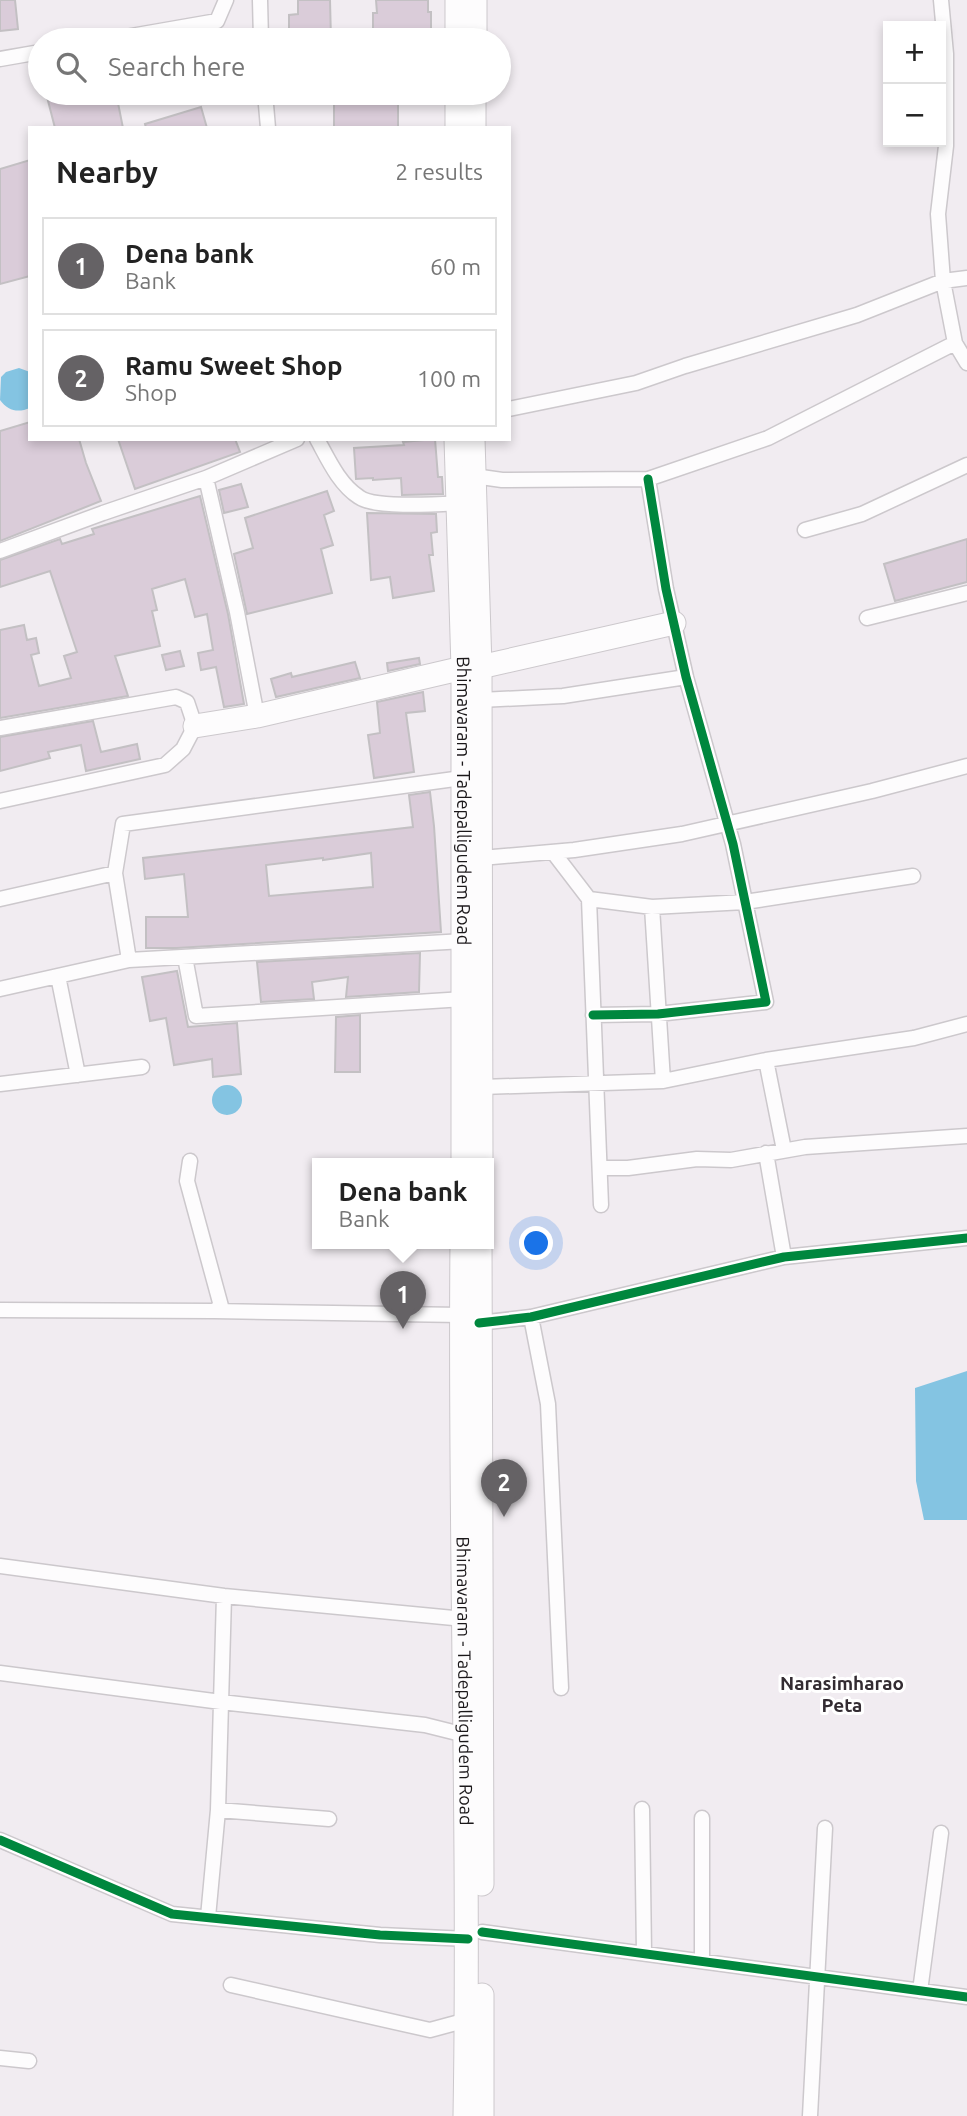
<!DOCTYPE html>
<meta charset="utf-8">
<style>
body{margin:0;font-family:Ubuntu,sans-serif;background:#f6f6f6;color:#222}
.controls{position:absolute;right:21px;top:21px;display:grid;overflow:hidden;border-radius:0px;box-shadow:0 4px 10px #0003}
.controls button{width:63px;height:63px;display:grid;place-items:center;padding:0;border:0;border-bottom:2px solid #e0e0e0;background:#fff;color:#222;font:35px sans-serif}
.you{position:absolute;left:537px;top:1244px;width:24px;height:24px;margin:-18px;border:5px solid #fff;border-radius:50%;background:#1a73e8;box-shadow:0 0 0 10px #1a73e833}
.badge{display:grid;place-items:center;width:46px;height:46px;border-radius:50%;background:#656265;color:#fff;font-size:23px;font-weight:700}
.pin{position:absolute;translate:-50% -58px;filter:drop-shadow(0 2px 4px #0008)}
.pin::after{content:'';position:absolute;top:37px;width:24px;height:21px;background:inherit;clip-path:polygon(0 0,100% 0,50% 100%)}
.popup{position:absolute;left:312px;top:1158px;width:182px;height:91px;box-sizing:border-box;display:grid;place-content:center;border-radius:0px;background:#fff;filter:drop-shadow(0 2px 5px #0005);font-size:23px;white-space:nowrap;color:#767676}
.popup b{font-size:26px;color:#222}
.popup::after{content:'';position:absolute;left:50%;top:100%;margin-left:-14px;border:14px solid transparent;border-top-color:#fff}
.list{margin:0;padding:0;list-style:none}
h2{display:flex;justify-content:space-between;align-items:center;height:91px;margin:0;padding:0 28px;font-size:30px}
h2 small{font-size:23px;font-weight:400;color:#767676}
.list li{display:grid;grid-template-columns:46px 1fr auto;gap:21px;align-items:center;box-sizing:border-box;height:98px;margin:0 14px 14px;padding:0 14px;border:2px solid #e0e0e0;border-radius:0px}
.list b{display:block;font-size:26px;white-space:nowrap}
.list p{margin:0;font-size:23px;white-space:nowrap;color:#767676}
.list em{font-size:23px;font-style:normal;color:#767676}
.icon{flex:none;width:38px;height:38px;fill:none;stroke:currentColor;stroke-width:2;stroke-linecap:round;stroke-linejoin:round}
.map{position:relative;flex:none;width:967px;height:2116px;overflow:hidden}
.search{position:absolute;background:#fff;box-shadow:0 4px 10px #0003;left:28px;top:28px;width:483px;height:77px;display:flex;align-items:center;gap:18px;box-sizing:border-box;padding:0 24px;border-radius:38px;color:#767676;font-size:26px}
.panel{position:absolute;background:#fff;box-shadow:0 4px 10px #0003;left:28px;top:126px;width:483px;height:315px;border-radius:0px}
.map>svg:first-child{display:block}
</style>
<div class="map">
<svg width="967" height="2116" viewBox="0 0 967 2116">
<rect width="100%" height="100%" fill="#f1ecf1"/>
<path fill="#84c4e2" d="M19 368 30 372V408C18 413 8 411 0 400L1 377 6 372Z
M212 1100a15 15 0 1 1 30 0a15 15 0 1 1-30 0Z
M967 1371V1520H924L916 1481 915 1388Z"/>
<path fill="#daccd9" stroke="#c3c0c3" stroke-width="2" fill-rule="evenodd" d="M0 0H15L18 29 0 31Z
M298 0H330L331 40H289V15L298 14Z
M376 0H428V12H431V40H373V13H377Z
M46 93H116L123 128H55Z
M398 101V128H334V102Z
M201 107 207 128H146L145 124Z
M30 160V276L0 284V169Z
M30 422V439H79L86 463 101 501 0 541V431Z
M118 439H235L240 452 135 489Z
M435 439 438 477H442L443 494 402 495 401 478 373 480V478L356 479 354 448 404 445 403 442Z
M241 484 248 507 224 513 219 490Z
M327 491 334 511 324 515 333 545 321 549 332 593 247 614 234 554 253 548 245 518Z
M200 496 228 614 244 704 224 707 216 667 201 670 198 653 213 650 207 614 195 617 185 579 152 589 157 610 152 611 160 646 115 656 128 696 0 718V630L24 625 27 640 36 638 39 653 31 655 39 686 71 678 64 656 77 652 50 571 0 587V560L60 539 62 544 94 534 92 529Z
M367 513 436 514 437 532 431 533 433 555H429L434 591 393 598 390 577 371 580Z
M967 539V582L895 601 884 564Z
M180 651 184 666 166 670 162 655Z
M419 658 420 664 388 671 387 663Z
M355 662 360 678 276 697 271 679 291 673 292 677Z
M423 692 425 711 406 713 414 772 374 778 368 735 380 733 377 702Z
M93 721 101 752 137 744 140 759 86 771 81 745 48 752 50 758 0 771V737Z
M430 792 434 826 441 932 177 948H146V917H188L184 874 145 879 143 858 413 827 409 795ZM371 853 373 887 269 896 266 865 323 858V860Z
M420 953 419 992 346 997 348 977 312 982 314 999 261 1002 257 962Z
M177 971 188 1027 237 1023 241 1074 213 1077 212 1059 174 1065 166 1018 150 1021 142 977Z
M360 1015V1072H335L336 1017Z"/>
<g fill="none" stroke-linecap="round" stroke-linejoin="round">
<g stroke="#ccc8cc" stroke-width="17">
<path id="minor" d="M260 0 261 40
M941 0 946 54V146L938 214 943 281 955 343 967 363
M108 40 217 21 226 0
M0 59 40 52
M265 93 268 128
M509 409 636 383 685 366 857 315 943 281 967 278
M317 439C328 459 339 484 359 497 375 509 442 504 463 503
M474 476 502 480 648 479 768 438 955 343
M206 478 237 612 257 716
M805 530 862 514 967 465
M0 551 103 513 206 478 297 439
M867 618 967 593
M480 700 563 696 686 677
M0 728 176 697 187 702 195 726 183 749 165 765 0 801
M553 852 589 899 652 907 745 902 913 876
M481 858 574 850 682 834 872 791 967 766
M0 899 115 873
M589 899 601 1205
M652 907 663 1081
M185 957 196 1016 464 999
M129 960 115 873 123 824 462 778
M58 976 78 1075
M0 989 129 960 464 941
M593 1015 658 1014 766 1002 733 844 686 677 666 589 648 479
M766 1060 784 1150
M0 1084 142 1067
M482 1087 663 1081 766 1060 914 1038 967 1024
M766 1153 784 1257
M600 1168H628L697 1159 731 1160 805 1147 967 1136
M0 1310 214 1311 221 1306 187 1181 190 1161
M214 1311 461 1315
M531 1317 548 1404 561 1688
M479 1323 531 1317 784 1257 967 1238
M0 1566 224 1596 464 1619
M0 1673 221 1702 425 1725 465 1735
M642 1809 644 1953
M218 1810 329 1819
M0 1840 172 1914 380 1935 468 1939
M208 1917 218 1810 224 1596
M482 1932 967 1997
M702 1961V1818
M231 1985 430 2030 467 2020
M920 1991 941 1833
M0 2058 29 2061
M810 2116 825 1828"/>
</g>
<g stroke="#ccc8cc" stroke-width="25">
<g id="primary">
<path d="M457 40V0"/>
<path d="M475 40V0"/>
<path d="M457 128V93"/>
<path d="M474 128V93"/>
<path id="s1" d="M456 439 463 668V1163"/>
<path d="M473 439 480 667 481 1163"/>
<path d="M195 726 257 716 463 668 480 667 674 623"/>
<path id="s2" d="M462 1243C459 1534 470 1825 465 2116"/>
<path d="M480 1243 482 1884"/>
<path d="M482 2116V1995"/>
</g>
</g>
<use href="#minor" stroke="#fdfcfd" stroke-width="14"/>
<use href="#primary" stroke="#fdfcfd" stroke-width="23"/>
<g stroke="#fff" stroke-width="13">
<path id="cycleway" d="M593 1015 658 1014 766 1002 733 844 686 677 666 589 648 479
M479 1323 531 1317 784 1257 967 1238
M0 1840 172 1914 380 1935 468 1939
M482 1932 967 1997"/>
</g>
<use href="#cycleway" stroke="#00873e" stroke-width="9"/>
</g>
<g text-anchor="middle" stroke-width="6" stroke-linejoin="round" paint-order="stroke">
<g font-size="18" fill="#1a1719" stroke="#fff">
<text dy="6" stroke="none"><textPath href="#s1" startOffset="362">Bhimavaram - Tadepalligudem Road</textPath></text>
<text dy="6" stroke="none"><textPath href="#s2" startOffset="438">Bhimavaram - Tadepalligudem Road</textPath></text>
</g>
<g font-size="19" font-weight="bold" fill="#332c32" stroke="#fff">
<text x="842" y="1690">Narasimharao<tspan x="842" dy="22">Peta</tspan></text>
</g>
</g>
</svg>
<div class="controls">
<button>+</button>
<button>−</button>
</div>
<div class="you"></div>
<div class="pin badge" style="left:403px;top:1329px">1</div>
<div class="popup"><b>Dena bank</b>Bank</div>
<div class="pin badge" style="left:504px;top:1517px">2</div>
<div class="search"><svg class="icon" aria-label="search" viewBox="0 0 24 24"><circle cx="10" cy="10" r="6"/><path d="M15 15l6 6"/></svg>Search here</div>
<section class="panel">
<h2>Nearby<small>2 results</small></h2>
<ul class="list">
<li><span class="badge">1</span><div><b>Dena bank</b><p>Bank</p></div><em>60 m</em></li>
<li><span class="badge">2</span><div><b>Ramu Sweet Shop</b><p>Shop</p></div><em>100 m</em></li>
</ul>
</section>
</div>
